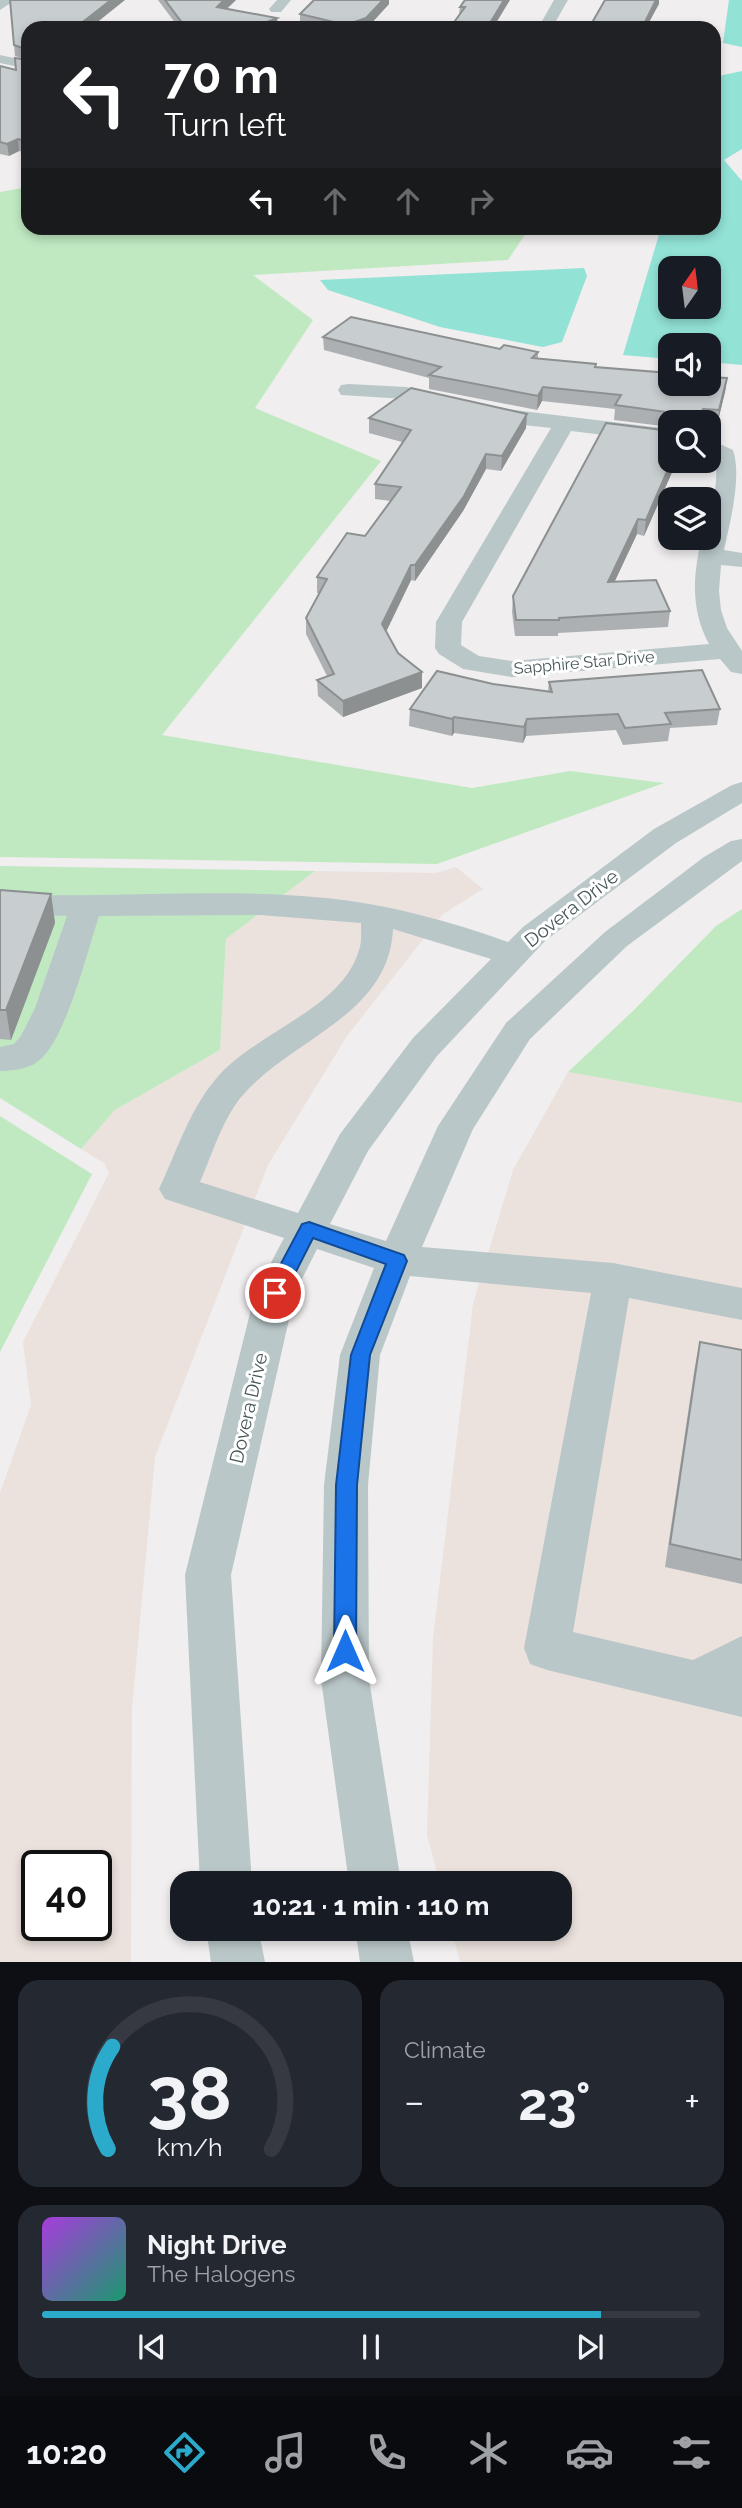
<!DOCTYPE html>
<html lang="en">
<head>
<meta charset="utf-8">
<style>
	body { margin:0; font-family:Raleway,sans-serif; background:#242831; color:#f1f3f6; height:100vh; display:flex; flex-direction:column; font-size:26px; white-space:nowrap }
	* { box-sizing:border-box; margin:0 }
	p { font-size:23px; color:#9ea1a6 }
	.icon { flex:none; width:38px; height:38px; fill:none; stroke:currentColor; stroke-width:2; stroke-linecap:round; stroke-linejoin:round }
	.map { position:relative; height:1962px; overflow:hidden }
	.side { display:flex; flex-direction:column; gap:18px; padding:18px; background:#0d0f14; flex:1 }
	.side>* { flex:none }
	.top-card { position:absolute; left:21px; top:21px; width:700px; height:214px; border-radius:21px; box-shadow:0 4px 10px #0003; background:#202124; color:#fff; overflow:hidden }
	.needle { width:46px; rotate:14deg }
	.tools { position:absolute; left:658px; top:256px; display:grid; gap:14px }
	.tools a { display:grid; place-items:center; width:63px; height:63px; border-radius:14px; background:#171b24; box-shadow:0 4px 10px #0003; font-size:35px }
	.speed { position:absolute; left:21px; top:1850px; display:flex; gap:14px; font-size:35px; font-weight:700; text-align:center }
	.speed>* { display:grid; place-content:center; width:91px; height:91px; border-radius:50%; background:#171b24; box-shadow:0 4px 10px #0003; line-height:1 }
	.speed .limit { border:4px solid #111; border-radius:10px; background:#fff; color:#111 }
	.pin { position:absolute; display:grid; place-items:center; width:60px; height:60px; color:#fff; margin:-30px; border:4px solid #fff; border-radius:50%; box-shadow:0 2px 7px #0007 }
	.me { position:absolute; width:77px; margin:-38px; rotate:0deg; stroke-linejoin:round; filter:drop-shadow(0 0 5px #0008) }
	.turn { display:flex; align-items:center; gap:24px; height:147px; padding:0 28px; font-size:32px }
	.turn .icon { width:91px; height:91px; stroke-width:2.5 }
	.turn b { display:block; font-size:49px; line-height:60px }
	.lanes { display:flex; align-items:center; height:66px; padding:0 28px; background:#0003; justify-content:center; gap:35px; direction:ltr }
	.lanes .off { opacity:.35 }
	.big { font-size:52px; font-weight:700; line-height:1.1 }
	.side .tile { flex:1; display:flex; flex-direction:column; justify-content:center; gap:10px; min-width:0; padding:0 24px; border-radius:21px; background:#242831 }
	.side .dial { align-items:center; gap:0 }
	.dial svg { height:182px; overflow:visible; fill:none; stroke:#363941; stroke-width:7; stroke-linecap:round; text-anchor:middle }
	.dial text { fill:#f1f3f6; stroke:none }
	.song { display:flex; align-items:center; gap:21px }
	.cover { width:84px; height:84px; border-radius:10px; background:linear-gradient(135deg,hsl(280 70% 55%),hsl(160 70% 35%)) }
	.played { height:7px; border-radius:4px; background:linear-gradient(90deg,#2caacb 85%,#363941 85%) }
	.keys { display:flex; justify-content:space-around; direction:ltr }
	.heat { display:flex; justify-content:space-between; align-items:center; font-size:38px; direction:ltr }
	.side .tiles { flex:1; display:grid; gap:18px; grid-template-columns:1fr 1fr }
	.tile:last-child { grid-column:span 2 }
	.trip { position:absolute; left:170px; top:1871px; width:402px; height:70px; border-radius:21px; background:#171b24; box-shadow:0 4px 10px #0003; font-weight:700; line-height:70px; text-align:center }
	.dock { display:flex; height:112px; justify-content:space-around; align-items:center; background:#090b0e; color:#9ea1a6 }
	.dock .icon { width:49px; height:49px }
	.dock .selected { color:#2caacb }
	.dock b { font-size:32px; color:#f1f3f6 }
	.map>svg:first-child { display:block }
</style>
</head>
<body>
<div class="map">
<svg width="742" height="1962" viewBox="0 0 742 1962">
	<rect width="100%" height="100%" fill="#f0eeee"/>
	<path fill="#ebe2dd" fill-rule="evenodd" d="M456,867L483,889L443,914L347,1036L268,1165L155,1457L132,1709L131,1962H0V1493L31,1405L23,1342L109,1173L104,1163L81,1149L115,1110L220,1050L226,939L315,871L436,873ZM37,1866H96V1925H37Z
		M568,1072L742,1103V1962H460L451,1929L560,1928V1883H440L427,1835L433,1638L473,1304L513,1170Z"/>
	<path fill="#c0e9c2" d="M28,187V228H514L526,233L508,260L253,275L313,320L255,408L381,461L162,735L472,788L570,771L664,783L437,864L0,857V192Z
		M0,866L315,871L226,939L220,1050L115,1110L81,1149L0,1098Z
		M742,909V1103L568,1072L634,1010L716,926Z
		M0,1116L92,1174L0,1352Z"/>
	<path fill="#92e2d6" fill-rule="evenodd" d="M729,0H742V47L723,43Z
		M742,71V149L724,160L742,181V365L709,362V345H670V359L623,355L661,228H714V77ZM670,268H709V306H670Z
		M584,268L587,276L562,342L543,347L440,327L328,290L320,280Z"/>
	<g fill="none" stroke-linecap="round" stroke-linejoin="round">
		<path fill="#bac7c9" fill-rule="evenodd" d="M0,0H15L0,10Z
			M277,0H291L281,12H271L269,9Z
			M554,0H568L552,28H538Z
			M0,55L28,61V69L0,63Z
			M349,384L406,387L514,410L670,429V443L571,431L462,622L461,645L479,656L512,661L709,644C690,608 693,575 702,537H709C709,511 720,485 715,458L709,455V439L733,450C742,476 730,523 724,550L742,553V567L721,565L719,591L721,610L727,628L742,651V674L731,672L720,659L512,677L463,669L439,654L435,648L436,622L551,428L514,424L406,399L341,395L338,390L341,385Z
			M742,782V803L676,843L545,941L437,1056L368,1151L330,1224L386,1241L438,1126L506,1023L605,932L704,857L731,841L742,839V861L627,946L530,1039L473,1129L422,1247L613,1263L742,1288V1320L629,1298L573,1632L693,1660L742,1636V1717L547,1670L530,1664L524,1648L591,1293L410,1276L380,1355L368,1485L369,1679L401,1883H349L321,1679L324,1485L340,1355L374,1268L317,1249L295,1293L231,1575L252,1883H200L185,1575L255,1293L284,1238L165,1199L159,1189C176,1153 189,1111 215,1080C254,1032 342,1010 359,950C362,942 361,932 361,923L260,915L99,916C88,949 65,1044 37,1062C28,1069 11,1071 0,1071V1047L14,1044L21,1036L35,1008L67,916L0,914V894C108,899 218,887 326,898C388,904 449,921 508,942L523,927L654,829L732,785ZM393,929L491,959L413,1038L340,1134L298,1213L200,1182C213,1153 222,1119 243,1095C292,1038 389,1016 393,929Z
			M206,1928H258L265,1962H211Z
			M355,1928H407L414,1962H360Z"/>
	</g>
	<path fill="#acb0b2" d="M10,0L28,28V60L15,56Z
		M158,0H236L227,9L278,28H179Z
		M465,0L493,28L459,15L460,7Z
		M389,4L367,28H317L300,24V14Z
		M28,60V153L19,151L9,156L0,154V66L16,70Z
		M323,337L538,352V358L595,367L727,378L725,392L717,425L709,424V422H670V427L614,420L615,409L542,401L537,410L429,389V378L324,350Z
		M369,418L526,428L501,471L486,469L463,511L415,581L411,580L386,632L398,653L422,688L343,717L318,696L317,680L327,676L306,634V618L319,593H317V577L365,536L391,501L375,499V484L402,442L369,433Z
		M670,460H685L680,471L673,470L644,536L637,534L614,582L670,611L668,627L558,633V636H515L512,612L513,596Z
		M549,682L720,709L717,725L670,728L668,741L623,745L616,730L526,736L523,743L454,733L452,736L409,726L410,709L493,684L548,691Z
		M0,890L51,894L55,923L11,1040L0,1039Z
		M700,1342L742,1350V1584L665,1567L695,1366Z"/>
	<path fill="#8c9091" d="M111,0H125L90,28H75Z
		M224,0H236L217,17V7Z
		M383,0H389V4L367,28H346V25Z
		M504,0H510L493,28H487Z
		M656,0H659V4L646,28H642Z
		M277,18L278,28H252Z
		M18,139L19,151L9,156L7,144Z
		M727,378L725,392L717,425L719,410Z
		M543,387L542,401L537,410L538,396Z
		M703,409L701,422H697Z
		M527,414L526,428L501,471L502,456Z
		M486,454V469L463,511L415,581V565Z
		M672,460H674L673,470L644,536L646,520Z
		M682,460H685L680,471Z
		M638,519L637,534L607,598L608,582Z
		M411,565V580L382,640V624Z
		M422,672V688L343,717V701Z
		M454,717V733L452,736V719Z
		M527,719L526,736L523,743L524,727Z
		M51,894L55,923L11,1040L6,1010Z"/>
	<path fill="#c8cdcf" stroke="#8c9091" stroke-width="2" d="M10,0H111L75,28H28V50L14,45Z
		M165,0H224L217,7L277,18L252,28H186Z
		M314,0H383L366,18L346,25L300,14Z
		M465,0H504L487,28H450L465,7H460Z
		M605,0H656L642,28H589Z
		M15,58L28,60V142L18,139L7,144L0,142V66L16,70Z
		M351,317L500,349L504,345L538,352L532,358L596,364L595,367L670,373V383H709V377L727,378L719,410L703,409L697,422H674V413L615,405L621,395L543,387L538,396L429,375L441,367L323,337Z
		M411,388L527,414L502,456L486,454L464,496L415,565H411L382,624L398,653L422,672L343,701L317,680L334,674L306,618L327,579L317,577L347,533L365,536L401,487L375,484L411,430L369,418Z
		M606,423L670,431V460H672L646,520L638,519L608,582L656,580L670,611L559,618V620H516L513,596Z
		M702,670L720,709L665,713L671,724L625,728L618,714L527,719L524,727L454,717L452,719L410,709L437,671L493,684L552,692L549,682Z
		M0,890L51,894L6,1010H0Z
		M700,1342L742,1350V1560L670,1544Z"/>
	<path fill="#1a73e8" stroke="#114b97" stroke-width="2" d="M309,1222L404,1255L407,1261L370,1355L357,1485L356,1651L353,1659L345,1662L337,1659L334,1651L336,1485L351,1355L386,1264L313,1238L282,1299L275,1301L268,1299L265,1293L268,1288L302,1224Z"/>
	<g text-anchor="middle" stroke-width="6" stroke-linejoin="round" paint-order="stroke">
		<g font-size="16" fill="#485759" stroke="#fff">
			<text transform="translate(584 662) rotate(-5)" y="6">Sapphire Star Drive</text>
		</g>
		<g font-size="19" fill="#485759" stroke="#fff">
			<text transform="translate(571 908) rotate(-38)" y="7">Dovera Drive</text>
			<text transform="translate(248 1408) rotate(-77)" y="7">Dovera Drive</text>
		</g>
	</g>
</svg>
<div class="tools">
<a><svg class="needle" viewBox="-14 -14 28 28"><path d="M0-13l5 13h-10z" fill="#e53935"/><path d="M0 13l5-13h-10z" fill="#9ea1a6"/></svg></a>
<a><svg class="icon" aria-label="sound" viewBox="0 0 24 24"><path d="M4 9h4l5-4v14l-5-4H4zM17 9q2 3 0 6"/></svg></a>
<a><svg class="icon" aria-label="search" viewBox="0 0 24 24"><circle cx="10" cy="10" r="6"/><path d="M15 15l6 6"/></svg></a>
<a><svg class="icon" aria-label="layers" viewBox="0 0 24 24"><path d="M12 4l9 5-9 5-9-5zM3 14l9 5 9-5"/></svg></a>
</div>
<div class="speed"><div class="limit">40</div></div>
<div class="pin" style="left:275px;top:1293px;background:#d93025"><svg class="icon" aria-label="arrive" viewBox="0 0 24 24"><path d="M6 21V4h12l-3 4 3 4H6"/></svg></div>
<svg class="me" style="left:345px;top:1651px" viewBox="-20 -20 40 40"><path d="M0-17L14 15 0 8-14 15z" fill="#1a73e8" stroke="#fff" stroke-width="4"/></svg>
<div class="trip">10:21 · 1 min · 110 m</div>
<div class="top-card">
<div class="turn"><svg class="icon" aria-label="left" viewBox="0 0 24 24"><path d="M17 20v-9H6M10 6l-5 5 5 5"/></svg><div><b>70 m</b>Turn left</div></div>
<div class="lanes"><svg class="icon" aria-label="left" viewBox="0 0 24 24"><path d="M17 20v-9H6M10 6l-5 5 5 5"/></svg><svg class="icon off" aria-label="ahead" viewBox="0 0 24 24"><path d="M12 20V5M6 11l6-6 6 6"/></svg><svg class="icon off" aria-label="ahead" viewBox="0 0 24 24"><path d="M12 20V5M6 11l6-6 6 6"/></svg><svg class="icon off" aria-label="right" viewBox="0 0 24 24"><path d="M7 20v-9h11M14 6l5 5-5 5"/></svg></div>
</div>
</div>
<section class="side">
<div class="tiles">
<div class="tile dial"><svg viewBox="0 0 100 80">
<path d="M14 69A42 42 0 1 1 86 69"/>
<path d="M14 69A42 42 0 0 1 16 24" stroke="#2caacb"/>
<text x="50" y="56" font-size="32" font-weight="700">38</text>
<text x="50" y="72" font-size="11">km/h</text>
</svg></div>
<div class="tile"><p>Climate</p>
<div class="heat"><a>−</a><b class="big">23°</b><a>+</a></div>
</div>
<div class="tile">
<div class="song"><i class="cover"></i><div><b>Night Drive</b><p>The Halogens</p></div></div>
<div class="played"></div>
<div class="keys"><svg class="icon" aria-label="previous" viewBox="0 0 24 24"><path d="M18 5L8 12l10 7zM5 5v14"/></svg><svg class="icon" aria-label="pause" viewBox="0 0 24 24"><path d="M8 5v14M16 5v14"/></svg><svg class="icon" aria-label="next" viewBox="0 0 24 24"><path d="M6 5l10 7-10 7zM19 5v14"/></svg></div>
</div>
</div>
</section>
<nav class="dock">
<b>10:20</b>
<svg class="icon selected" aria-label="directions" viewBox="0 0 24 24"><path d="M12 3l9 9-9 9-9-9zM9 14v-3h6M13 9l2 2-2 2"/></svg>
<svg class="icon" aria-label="music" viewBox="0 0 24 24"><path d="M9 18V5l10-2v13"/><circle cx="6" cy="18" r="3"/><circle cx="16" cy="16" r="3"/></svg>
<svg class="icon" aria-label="phone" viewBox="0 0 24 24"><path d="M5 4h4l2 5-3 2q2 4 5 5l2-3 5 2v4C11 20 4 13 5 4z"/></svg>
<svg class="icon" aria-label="climate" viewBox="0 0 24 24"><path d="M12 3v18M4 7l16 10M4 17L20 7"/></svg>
<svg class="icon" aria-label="car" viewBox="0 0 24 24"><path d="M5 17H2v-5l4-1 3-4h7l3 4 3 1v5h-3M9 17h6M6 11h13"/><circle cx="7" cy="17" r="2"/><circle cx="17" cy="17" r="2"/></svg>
<svg class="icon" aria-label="filters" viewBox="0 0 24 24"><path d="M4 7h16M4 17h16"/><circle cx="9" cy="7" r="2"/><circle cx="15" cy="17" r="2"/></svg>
</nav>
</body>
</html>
